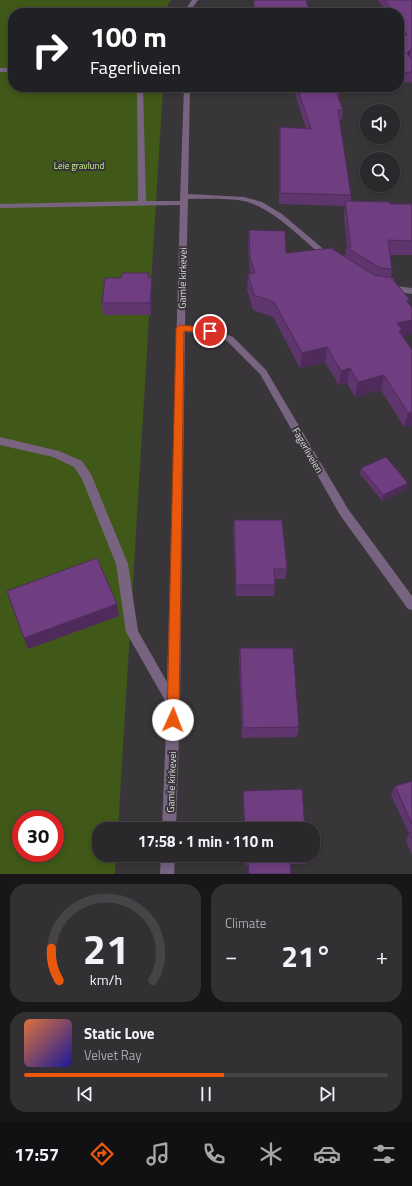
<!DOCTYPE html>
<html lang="en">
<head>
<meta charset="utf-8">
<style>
	body { margin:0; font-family:"Titillium Web",sans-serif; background:#333034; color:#f1f3f6; height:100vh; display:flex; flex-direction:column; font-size:15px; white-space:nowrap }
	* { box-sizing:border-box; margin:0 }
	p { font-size:13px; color:#a6a6a9 }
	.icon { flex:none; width:22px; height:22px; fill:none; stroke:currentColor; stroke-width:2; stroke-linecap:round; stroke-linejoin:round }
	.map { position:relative; height:874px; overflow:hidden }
	.panel { display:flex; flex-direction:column; gap:10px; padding:10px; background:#181618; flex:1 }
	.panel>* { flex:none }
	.top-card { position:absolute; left:8px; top:8px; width:396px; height:84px; border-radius:16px; box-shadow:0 2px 6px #0003,0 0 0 1px #474448; background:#202124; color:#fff; overflow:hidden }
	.fabs { position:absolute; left:360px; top:104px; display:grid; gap:8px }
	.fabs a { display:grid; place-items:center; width:40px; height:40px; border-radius:50%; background:#2b282c; box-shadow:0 2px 6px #0003,0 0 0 1px #474448; font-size:20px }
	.speed { position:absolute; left:12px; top:810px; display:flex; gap:8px; font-size:20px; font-weight:700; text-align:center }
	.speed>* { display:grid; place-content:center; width:52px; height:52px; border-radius:50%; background:#2b282c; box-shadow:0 2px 6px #0003,0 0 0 1px #474448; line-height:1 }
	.speed .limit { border:6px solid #d22; background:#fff; color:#111 }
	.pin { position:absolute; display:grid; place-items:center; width:34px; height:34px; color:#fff; margin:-17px; border:2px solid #fff; border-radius:50%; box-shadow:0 1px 4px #0007 }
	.me { position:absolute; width:44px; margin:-22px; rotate:2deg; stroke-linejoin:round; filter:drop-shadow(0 0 3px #0008) }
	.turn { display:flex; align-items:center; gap:14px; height:84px; padding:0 16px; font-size:18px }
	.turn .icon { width:52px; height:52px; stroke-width:2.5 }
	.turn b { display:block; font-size:28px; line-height:34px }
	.big { font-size:30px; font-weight:700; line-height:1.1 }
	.panel .card { flex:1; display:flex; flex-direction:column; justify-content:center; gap:6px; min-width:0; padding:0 14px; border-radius:16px; background:#333034 }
	.panel .dial { align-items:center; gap:0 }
	.dial svg { height:104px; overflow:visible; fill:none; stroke:#474448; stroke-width:7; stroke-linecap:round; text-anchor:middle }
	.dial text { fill:#f1f3f6; stroke:none }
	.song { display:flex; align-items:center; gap:12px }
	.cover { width:48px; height:48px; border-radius:6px; background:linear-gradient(135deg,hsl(20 70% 55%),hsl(240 70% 35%)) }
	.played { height:4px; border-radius:2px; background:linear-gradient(90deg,#ea580c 55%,#474448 55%) }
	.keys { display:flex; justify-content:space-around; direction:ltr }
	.heat { display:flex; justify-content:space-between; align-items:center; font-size:22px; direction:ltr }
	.panel .tiles { flex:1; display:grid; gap:10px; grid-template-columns:1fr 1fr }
	.card:last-child { grid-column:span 2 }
	.trip { position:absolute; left:92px; top:822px; width:228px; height:40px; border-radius:16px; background:#2b282c; box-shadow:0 2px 6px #0003,0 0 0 1px #474448; font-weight:700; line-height:40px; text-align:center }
	.tab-bar { display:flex; height:64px; justify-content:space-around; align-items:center; background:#111012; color:#a6a6a9 }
	.tab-bar .icon { width:28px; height:28px }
	.tab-bar .active { color:#ea580c }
	.tab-bar b { font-size:18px; color:#f1f3f6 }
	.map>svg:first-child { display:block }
</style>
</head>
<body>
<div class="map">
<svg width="412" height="874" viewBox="0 0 412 874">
	<rect width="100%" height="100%" fill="#39363a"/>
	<path fill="#405818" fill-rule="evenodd" d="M0,0H171L168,4V13H13V87H163L118,829H99V855H116L115,874H0ZM21,819H55V853H21Z"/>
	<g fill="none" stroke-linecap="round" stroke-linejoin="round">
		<path fill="#786380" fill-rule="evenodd" d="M192,0H198L193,7V13H187V7Z
			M0,68H13V72H0Z
			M137,87H143L146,201H180L184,87H190L188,194L244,197L262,202L282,214L334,258L330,261L327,260C304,241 273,208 244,201C226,198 206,199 188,199L185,325L210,328L233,337L266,370L348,509L412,596V610L408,609L340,515L260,374L227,341L209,334L185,332L180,705L176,829H162L167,704L126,632L116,564L82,479L74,467L53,457L0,445V437L59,451L82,461L91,474L128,564L138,631L167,682L180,205L0,208V204L138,201Z
			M387,285L412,288V294L384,290L383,288Z
			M161,855H175L174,874H160Z"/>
	</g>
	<path fill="#5f356e" d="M378,0H412V84L411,82L399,83V13H386Z
		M293,87H337L339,99L343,110L342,120H339L351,195V201L390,204H412V255H390L392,269L391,278L394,281L409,304L412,334L403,336L412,350V425L404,427L381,390L355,397L347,383L339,385L325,362L300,368L273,317L253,310L247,289L248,274H250L248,245L249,230L286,253L345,257L346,247H347L344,216L345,206L279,204V137L280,127L306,129Z
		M149,273V278L152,289L151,315H103L102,303L121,278Z
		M361,468L408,483L406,489L382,501L360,474Z
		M234,520L287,569L285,579H275V585L274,596H236L233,531Z
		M7,591L119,616L28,649L10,602Z
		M240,648L299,727L297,737L242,738L239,658Z
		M412,781V855L406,841L409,834L391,795L395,786Z
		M243,791L305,829H244L243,799Z
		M245,855H307L308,856L306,864H290L291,874H248V865H245Z"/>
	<path fill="#4e2b5a" d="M411,49L409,60L407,53Z
		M152,278V289L151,315L150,303Z
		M412,320V334L401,337L397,323Z
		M327,347L325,362L300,368L302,353Z
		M350,368L347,383L339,385L341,371Z
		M384,375L381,390L355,397L358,382Z
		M412,412V425L404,427L408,413Z
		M408,483L406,489L382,501L383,495Z
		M117,604L119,616L28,649L24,638Z"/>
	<path fill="#6f3e80" stroke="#4e2b5a" d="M254,0H306L310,13H254Z
		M385,0H412V50L411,49L407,53L411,59H412V72L399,73V35H407L399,22V13H393Z
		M297,87H337L340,94H337L343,110H338L351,195L280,193V127L311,129Z
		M345,201L389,202L390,204H412V241L388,240L392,269L380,268L346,247H351Z
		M249,230L285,231L286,253L331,248L374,275L394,278V281L410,300L407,301L412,308V320L397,323L402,330L399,331L412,350V412L408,413L384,375L358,382L350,368L341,371L327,347L302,353L274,302L254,295L248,274L255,273L250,258Z
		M122,273H149L148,278H152L150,303H102L105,278H121Z
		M386,457L408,483L383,495L361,468Z
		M234,520H282L287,569H274L275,585H236Z
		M97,558L117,604L24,638L7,591Z
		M240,648H293L299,727L243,728Z
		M412,781V824L395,786Z
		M302,789L305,829H245L243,791Z
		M412,832V838L409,833Z
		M246,855H307L308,856H290L291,874H249L248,857H246Z"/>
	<path fill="#ea580c" stroke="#983908" d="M180,325L210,328L214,331L210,333L184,331L179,720L177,724L173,726L169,724L167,720L176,328Z"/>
	<g text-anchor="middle" stroke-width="4" stroke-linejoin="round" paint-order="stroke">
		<g font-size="9" fill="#c7f587" stroke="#39363a">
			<text x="79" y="169">Leie gravlund</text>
		</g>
		<g font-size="10" fill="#dfdde0" stroke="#39363a">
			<text transform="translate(182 278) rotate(-89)" y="4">Gamle kirkevei</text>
			<text transform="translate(308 450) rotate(60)" y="4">Fagerliveien</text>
			<text transform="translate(171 782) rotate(-88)" y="4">Gamle kirkevei</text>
		</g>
	</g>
</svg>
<div class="fabs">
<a><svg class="icon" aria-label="sound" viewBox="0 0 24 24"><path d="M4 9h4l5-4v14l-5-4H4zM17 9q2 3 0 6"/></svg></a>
<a><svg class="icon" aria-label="search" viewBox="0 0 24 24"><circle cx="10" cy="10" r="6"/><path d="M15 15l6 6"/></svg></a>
</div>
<div class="speed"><div class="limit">30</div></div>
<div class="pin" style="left:210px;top:331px;background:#d93025"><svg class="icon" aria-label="arrive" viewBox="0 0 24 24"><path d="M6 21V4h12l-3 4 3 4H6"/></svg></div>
<svg class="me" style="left:173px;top:720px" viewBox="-20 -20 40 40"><circle r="19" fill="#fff"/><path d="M0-13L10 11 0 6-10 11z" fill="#ea580c"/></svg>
<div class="trip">17:58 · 1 min · 110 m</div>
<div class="top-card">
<div class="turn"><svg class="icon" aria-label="right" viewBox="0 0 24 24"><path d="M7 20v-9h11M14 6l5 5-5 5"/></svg><div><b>100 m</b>Fagerliveien</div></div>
</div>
</div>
<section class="panel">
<div class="tiles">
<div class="card dial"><svg viewBox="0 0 100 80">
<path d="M14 69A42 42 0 1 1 86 69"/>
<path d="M14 69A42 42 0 0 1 8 44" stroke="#ea580c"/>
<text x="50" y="56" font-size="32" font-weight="700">21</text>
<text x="50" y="72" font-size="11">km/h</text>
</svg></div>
<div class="card"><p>Climate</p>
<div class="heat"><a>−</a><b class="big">21°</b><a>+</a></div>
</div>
<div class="card">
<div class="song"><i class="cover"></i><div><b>Static Love</b><p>Velvet Ray</p></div></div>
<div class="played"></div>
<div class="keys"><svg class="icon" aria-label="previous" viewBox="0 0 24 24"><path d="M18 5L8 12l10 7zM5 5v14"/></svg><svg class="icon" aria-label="pause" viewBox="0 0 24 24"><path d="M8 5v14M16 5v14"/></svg><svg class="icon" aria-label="next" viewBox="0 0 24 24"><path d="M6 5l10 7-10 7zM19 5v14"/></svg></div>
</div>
</div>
</section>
<nav class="tab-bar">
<b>17:57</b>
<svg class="icon active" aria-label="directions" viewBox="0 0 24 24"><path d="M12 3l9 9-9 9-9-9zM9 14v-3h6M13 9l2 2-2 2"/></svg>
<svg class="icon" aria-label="music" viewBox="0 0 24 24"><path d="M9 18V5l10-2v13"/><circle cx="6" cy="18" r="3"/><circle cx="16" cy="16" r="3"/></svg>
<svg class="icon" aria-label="phone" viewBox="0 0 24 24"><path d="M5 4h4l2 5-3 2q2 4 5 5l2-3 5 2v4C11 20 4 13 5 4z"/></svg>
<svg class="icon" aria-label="climate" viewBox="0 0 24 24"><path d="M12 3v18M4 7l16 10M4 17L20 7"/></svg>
<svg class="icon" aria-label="car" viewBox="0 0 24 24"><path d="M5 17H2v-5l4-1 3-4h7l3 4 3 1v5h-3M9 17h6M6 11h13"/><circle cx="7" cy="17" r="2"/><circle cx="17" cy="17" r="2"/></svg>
<svg class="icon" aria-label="filters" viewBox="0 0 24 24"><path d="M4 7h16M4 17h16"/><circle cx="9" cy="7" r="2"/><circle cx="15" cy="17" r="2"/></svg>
</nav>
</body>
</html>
